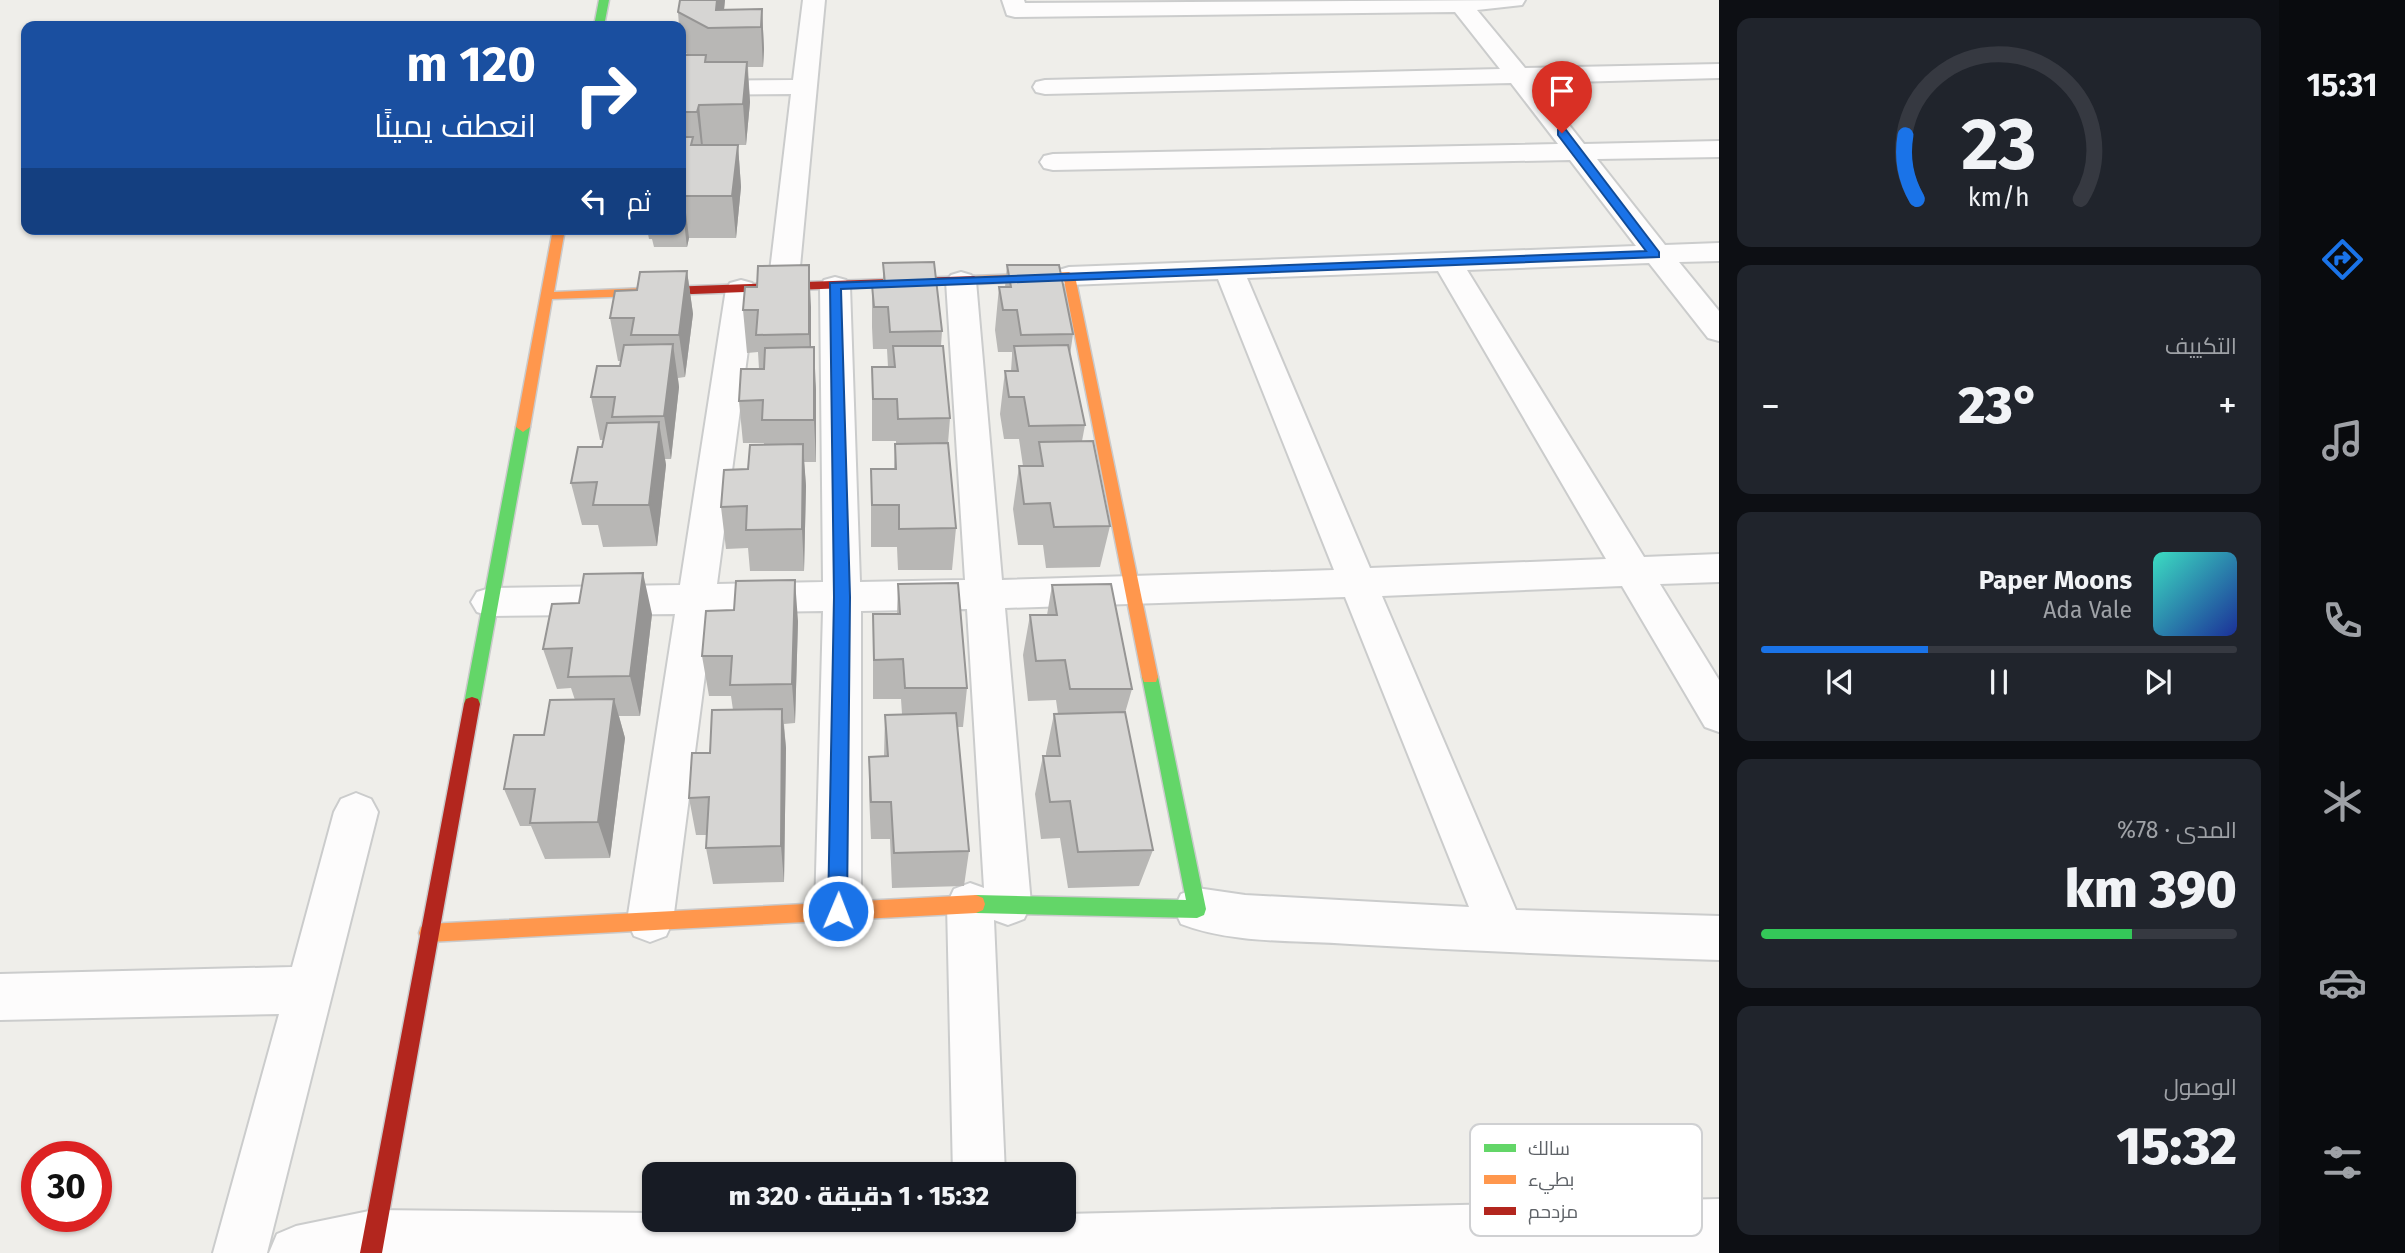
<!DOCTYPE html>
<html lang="ar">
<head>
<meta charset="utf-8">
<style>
	body { margin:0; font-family:"Fira Sans",Cairo,sans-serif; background:#20242c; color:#f1f3f6; direction:rtl; height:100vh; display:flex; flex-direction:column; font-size:26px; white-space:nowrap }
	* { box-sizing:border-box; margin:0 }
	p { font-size:23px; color:#9ea1a6 }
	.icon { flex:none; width:38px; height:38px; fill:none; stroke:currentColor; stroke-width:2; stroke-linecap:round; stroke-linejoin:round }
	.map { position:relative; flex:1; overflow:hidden; direction:ltr }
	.details { display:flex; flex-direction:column; gap:18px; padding:18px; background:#0d0f14; width:560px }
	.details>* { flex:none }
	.top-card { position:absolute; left:21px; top:21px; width:665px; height:214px; border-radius:14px; box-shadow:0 2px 5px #0004; direction:rtl; background:#1a4fa0; color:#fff; overflow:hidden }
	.speed { position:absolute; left:21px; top:1141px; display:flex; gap:14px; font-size:35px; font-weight:700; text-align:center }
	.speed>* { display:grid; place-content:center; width:91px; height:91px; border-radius:50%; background:#171b24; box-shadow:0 2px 5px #0004; line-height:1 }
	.speed .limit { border:10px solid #d22; background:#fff; color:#111 }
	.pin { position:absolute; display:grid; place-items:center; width:60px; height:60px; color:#fff; margin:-72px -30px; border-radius:50% 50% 50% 0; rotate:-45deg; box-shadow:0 0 7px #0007 }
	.pin .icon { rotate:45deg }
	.me { position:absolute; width:77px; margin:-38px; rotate:1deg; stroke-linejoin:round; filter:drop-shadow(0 0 5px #0008) }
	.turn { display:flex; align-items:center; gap:24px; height:147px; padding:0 35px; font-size:32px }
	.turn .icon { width:91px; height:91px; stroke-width:2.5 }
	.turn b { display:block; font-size:49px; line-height:60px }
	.then { display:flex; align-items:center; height:66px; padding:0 35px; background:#0003; gap:14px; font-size:26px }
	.big { font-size:52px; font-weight:800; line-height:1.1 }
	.details .tile { flex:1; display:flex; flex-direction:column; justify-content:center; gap:10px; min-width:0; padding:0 24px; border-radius:14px; background:#20242c }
	.details .dial { align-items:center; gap:0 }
	.dial svg { height:182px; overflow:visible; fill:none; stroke:#363941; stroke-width:7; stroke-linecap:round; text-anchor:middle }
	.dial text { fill:#f1f3f6; stroke:none }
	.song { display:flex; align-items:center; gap:21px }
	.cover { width:84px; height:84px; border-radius:10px; background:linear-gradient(135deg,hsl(170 70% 55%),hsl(230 70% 35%)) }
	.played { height:7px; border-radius:4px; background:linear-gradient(90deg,#1a73e8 35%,#363941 35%) }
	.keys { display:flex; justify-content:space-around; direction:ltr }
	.heat { display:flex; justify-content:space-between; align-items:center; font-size:38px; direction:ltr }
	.charge { height:10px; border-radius:5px; background:linear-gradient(90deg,#34c759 78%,#363941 0) }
	.trip { position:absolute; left:642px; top:1162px; width:434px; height:70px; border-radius:14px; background:#171b24; box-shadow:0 2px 5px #0004; font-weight:800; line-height:70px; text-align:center; direction:rtl }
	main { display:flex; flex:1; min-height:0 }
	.dock { display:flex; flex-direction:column; width:126px; justify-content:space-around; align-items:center; background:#090b0e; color:#9ea1a6 }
	.dock .icon { width:49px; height:49px }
	.dock .on { color:#1a73e8 }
	.dock b { font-size:32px; color:#f1f3f6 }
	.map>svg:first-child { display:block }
</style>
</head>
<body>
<main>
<nav class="dock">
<b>15:31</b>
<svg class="icon on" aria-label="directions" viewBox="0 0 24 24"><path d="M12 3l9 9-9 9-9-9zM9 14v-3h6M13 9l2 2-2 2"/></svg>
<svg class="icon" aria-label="music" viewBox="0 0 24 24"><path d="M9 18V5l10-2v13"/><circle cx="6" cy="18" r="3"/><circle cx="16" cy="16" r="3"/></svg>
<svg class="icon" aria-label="phone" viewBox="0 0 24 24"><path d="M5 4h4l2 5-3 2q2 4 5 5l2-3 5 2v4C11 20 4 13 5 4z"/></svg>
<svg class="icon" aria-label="climate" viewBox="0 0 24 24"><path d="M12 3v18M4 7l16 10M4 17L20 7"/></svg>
<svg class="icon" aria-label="car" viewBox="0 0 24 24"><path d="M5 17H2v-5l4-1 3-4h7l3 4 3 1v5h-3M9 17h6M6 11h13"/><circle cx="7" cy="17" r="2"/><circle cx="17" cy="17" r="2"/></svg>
<svg class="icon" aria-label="filters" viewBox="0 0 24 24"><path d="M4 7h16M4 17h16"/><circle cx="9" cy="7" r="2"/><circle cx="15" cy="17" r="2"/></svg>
</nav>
<section class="details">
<div class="tile dial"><svg viewBox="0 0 100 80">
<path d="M14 69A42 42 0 1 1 86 69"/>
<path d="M14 69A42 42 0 0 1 9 41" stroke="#1a73e8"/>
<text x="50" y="56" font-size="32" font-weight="700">23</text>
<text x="50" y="72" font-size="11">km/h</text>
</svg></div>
<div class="tile"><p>التكييف</p>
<div class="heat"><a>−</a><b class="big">23°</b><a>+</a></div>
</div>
<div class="tile">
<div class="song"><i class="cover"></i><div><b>Paper Moons</b><p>Ada Vale</p></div></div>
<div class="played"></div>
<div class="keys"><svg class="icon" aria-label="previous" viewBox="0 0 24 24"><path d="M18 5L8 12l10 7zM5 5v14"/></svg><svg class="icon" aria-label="pause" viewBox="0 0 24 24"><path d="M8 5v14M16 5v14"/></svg><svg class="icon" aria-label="next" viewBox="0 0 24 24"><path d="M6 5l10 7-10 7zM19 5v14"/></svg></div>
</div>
<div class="tile"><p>المدى · 78%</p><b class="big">390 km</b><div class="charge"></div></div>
<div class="tile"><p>الوصول</p><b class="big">15:32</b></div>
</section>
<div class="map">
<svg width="1719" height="1253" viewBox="0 0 1719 1253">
	<rect width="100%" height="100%" fill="#efeeea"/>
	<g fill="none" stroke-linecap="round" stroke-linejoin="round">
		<defs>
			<path id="street" d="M803,0H825L798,288L794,294L783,297L772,294L768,288L791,94L681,95V81L793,80Z
				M1002,0H1024L1025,3L1525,0L1522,5L1477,10L1525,68L1719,64V78L1536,83L1584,144L1719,141V157L1597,159L1665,245L1719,243V261L1679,262L1719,311V341L1708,338L1649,263L1467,270L1644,557L1719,554V582L1660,584L1719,680V732L1705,727L1622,586L1382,596L1516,910L1719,916V960C1596,956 1473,951 1350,944C1295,940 1233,944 1181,924L1174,909L1181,894L1197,888L1245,895L1469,907L1345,597L1005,608L1031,904L1024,919L1008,925L994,920L1005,1174H953L947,904L954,889L970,883L984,888L967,609L861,611V911L854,926L838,932L822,926L815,911L823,611L713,613L673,921L666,936L650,942L634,936L627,921L675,614L490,616L477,612L471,602L477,592L490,588L680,585L726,289L730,283L741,280L752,283L756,289L717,584L823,582L820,286L824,280L835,277L846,280L850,286L860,582L965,580L946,281L951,275L961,272L971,275L976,281L1002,580L1334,570L1218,279L1069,285L1059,282L1054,276L1059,270L1069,267L1636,246L1570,160L1053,170L1044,168L1040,162L1044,156L1053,154L1558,144L1511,83L1045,94L1036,92L1033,87L1036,82L1045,80L1500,69L1455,12L1015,17L1007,15ZM1438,271L1606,559L1370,568L1247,278Z
				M356,793L371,799L378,812L267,1253H213L279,1014L0,1020V974L292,967L334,812L341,799Z
				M1719,1199V1253H269L277,1234L296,1226L374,1210L654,1213V1220H1064V1214Z"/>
			<path id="fast" d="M599,0H609L604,26H594Z
				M523,422L530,427L480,704L478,709L472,711L466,709L464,704L516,427Z
				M1150,670L1156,672L1158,677L1206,909L1204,915L1197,918L976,913L969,910L967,904L969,898L976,895L1186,900L1142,677L1144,672Z"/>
			<path id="slow" d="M553,229H565L554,292L667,287L673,291L667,295L552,299L530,427L523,432L516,427Z
				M1069,272L1075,276L1158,677L1156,682H1144L1142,677L1064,280L974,284L968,280L974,276Z
				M976,895L983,898L985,904L983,910L976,913L428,942L421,939L419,933L421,927L428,924Z"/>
			<path id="jam" d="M974,276L980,280L978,283L667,295L661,291L667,287Z
				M472,697L478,699L480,704L382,1253H360L464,704L466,699Z"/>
		</defs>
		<use href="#street" stroke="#cbcccc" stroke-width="4"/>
		<use href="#fast" stroke="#cacacb" stroke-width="3"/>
		<use href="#slow" stroke="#cacacb" stroke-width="3"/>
		<use href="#jam" stroke="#cacacb" stroke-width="3"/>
		<use href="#street" fill="#fdfcfc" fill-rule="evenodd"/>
		<use href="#fast" fill="#63d668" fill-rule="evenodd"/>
		<use href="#slow" fill="#ff974d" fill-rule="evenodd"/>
		<use href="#jam" fill="#b3261e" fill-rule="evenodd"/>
	</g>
	<path fill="#b8b7b5" d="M725,0L724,10L762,9L764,49L763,67H748L750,102L746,145H738L741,187L736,238H689L687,247H654L652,239H649L647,229H681V55H689L682,51L681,26H679L678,12Z
		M883,263L942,331L941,346L950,418L948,443L956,528L952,570H898L897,547H871V469H894L895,444H896V441H872V367H888L887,349H873L872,327V285L883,284Z
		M1007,265L1073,334L1070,355L1085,425L1082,441L1110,526L1100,567L1046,568L1043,545H1018L1013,509L1019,466H1023L1019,439H1004L1000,414L1005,371H1011L1012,356V352H998L995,330L999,287H1005Z
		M687,271L693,314L685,377L678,378L679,387L671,459H665L666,465L657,546L603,547L598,525H582L571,483L602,447L604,440H600L591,397L620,366L621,361H618L610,318L637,290Z
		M811,307V347L816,390V462H804L806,486L804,571H750L748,548L726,549L721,507L748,469L764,445V443H743L739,401L759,369L758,352L747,353L743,310Z
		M898,584L967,688L963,727H957L969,851L964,886L892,888L890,839H871L869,795V757H884L885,715L902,714L901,699H873V614H897Z
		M1052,585L1132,689L1125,713L1153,850L1139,886L1068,888L1060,838L1041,839L1035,794L1043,756H1046V753L1054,714H1058L1056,700L1028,701L1023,655L1030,615H1047Z
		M652,614L640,716H619L625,738L610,858L545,859L531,826H520L504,789L544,735L575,700L571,688L557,689L543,649Z
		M798,621L795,723L784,724L786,748L784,882L713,884L706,848V835H696L689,798L710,753L733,710L731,696H709L702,656Z"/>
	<path fill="#969594" d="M717,0H725L722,28L716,10Z
		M762,9L764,49L763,67L761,27Z
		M747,62L750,102L746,145L743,104Z
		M699,105L703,146L702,153L697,112Z
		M738,145L741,187L736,238L732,196Z
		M684,196L689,238L687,247L682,205Z
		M809,265L811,307V376L809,334Z
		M687,271L693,314L685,377L679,335Z
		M673,344L679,387L671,459L664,416Z
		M814,347L816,390V462L814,420Z
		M659,422L666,465L657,546L649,505Z
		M803,444L806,486L804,571L802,529Z
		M643,573L652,614L640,716L630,676Z
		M795,580L798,621L795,723L792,684Z
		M614,699L625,738L610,858L598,822Z
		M782,709L786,748L784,882L781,846Z"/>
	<path fill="#d6d5d3" stroke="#969594" stroke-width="2" d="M680,0H717L716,10L762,9L761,27L708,28L678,12Z
		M681,55H706L705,62H747L743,104L699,105L697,112H681V86H682L684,79H681Z
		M681,137H693L691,145H738L732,196H684L682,205H681Z
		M934,262L942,331L890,332L888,307H874L872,285L885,284L883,263Z
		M809,265V334L756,335L758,310H743L745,287H757L758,266Z
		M1007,265H1059L1073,334L1021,335L1017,310H1003L999,287H1011Z
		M687,271L679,335H631L634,318H610L615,291L637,290L640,272Z
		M673,344L664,416L612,417L615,397H591L597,366H620L624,345Z
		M1068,345L1085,425L1029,426L1024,397H1009L1005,371H1018L1014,346Z
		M893,346H943L950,418L898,419L897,399H873L872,367H895Z
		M814,347V420H762L763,400L739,401L741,369H764L765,348Z
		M659,422L649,505H593L597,482L571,483L578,447H602L607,423Z
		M1093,441L1110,526L1054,527L1050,503L1024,504L1019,466H1043L1039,442Z
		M948,443L956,528L899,529V505H872L871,469H896L895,444Z
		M803,444L802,529L746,530L747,506L721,507L724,470L748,469L750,445Z
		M643,573L630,676L568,677L572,648L543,649L552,604L579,603L584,574Z
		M795,580L792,684L730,685L732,656H702L706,611L734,610L736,581Z
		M958,583L967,688H905L903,659L874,660L873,614H900L898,584Z
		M1111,584L1132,689H1070L1065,660L1036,661L1030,615H1057L1052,585Z
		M614,699L598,822L530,823L535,789H504L514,735H544L550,700Z
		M782,709L781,846L706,848L709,797L689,798L692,753H710L712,710Z
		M1125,712L1153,850L1078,852L1070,801L1050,802L1043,756H1060L1054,714Z
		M956,713L969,851L894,853L891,802H871L869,757L888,756L885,715Z"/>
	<path fill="#1a73e8" stroke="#114b97" stroke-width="2" d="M1558,130H1566L1659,252V257L841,289L850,597L847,911L845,917L838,919L831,917L828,911L834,597L830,283L1646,251L1558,135Z"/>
	<rect x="1470" y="1124" width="232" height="112" rx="10" fill="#fff" stroke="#cfd0d2" stroke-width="2"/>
	<rect x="1484" y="1144" width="32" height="8" fill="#63d668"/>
	<rect x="1484" y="1175" width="32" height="9" fill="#ff974d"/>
	<rect x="1484" y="1207" width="32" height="8" fill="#b3261e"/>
	<g font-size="19" fill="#5f6368">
		<text x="1528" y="1155">سالك</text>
		<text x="1528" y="1186">بطيء</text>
		<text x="1528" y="1218">مزدحم</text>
	</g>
</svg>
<div class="speed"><div class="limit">30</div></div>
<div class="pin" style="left:1562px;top:133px;background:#d93025"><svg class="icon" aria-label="arrive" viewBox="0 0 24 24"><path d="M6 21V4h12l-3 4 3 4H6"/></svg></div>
<svg class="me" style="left:838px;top:911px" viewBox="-20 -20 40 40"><circle r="17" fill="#1a73e8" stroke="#fff" stroke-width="3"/><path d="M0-11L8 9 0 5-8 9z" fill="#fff"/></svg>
<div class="trip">15:32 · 1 دقيقة · 320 m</div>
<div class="top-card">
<div class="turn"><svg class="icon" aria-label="right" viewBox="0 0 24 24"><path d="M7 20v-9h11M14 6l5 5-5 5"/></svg><div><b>120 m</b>انعطف يمينًا</div></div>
<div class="then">ثم<svg class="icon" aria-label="left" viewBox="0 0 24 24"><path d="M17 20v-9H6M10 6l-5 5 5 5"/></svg></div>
</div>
</div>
</main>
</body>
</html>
